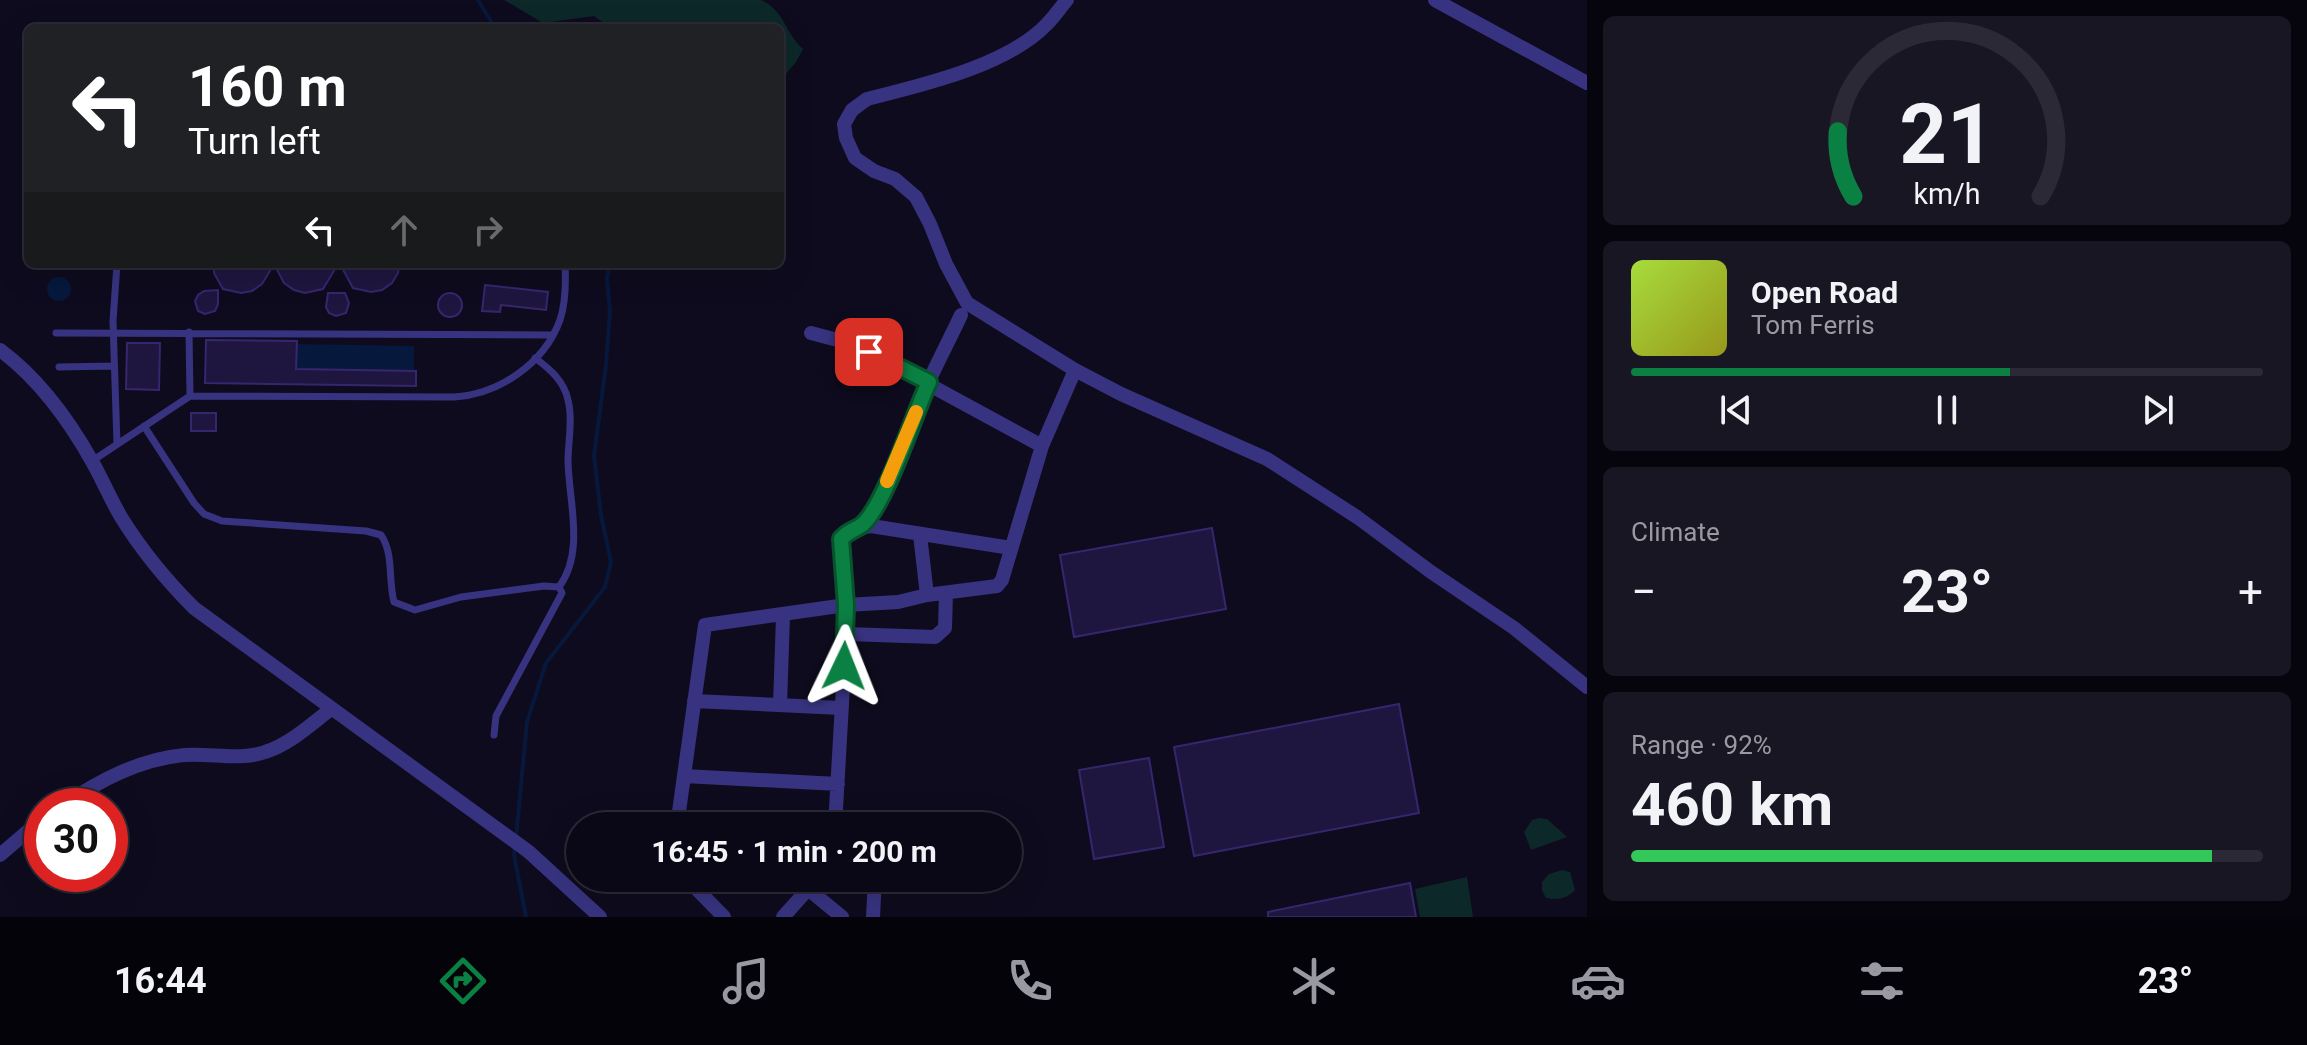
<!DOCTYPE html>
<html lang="en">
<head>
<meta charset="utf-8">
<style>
	body { margin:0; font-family:Roboto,sans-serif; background:#181623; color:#f1f3f6; height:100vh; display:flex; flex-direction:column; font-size:30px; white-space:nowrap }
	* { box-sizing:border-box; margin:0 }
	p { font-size:26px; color:#999aa1 }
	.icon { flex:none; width:44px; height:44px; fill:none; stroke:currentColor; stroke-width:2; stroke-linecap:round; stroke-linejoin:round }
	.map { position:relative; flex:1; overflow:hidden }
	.side { display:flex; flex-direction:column; gap:16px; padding:16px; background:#06040c; width:720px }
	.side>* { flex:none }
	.top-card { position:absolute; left:24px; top:24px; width:760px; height:244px; border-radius:12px; box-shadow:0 8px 32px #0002,0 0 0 2px #2a2935; background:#202124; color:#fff; overflow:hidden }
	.speed { position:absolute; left:24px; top:788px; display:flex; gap:16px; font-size:40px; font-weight:700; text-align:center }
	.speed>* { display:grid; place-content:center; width:104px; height:104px; border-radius:50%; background:#0a0816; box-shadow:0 8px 32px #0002,0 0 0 2px #2a2935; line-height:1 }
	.speed .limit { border:12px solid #d22; background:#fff; color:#111 }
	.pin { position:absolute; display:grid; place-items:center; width:68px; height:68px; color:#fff; margin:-34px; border-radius:16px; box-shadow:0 4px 12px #0006 }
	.me { position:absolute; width:88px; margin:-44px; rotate:2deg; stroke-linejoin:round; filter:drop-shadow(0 0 6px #0008) }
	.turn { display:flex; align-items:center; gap:28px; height:168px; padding:0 32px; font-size:36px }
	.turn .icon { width:104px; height:104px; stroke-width:2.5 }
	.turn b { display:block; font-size:56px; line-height:68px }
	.lanes { display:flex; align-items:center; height:76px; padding:0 32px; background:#0003; justify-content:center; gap:40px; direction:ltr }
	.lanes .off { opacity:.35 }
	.big { font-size:60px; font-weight:700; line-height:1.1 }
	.side .tile { flex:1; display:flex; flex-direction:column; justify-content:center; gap:12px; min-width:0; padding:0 28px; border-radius:12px; background:#181623 }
	.side .dial { align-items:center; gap:0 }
	.dial svg { height:208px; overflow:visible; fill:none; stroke:#2a2935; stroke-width:7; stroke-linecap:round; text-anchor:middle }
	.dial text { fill:#f1f3f6; stroke:none }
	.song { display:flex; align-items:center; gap:24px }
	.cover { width:96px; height:96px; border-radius:12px; background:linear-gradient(135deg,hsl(80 70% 55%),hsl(60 70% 35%)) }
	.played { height:8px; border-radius:4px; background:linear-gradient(90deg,#0b8043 60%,#2a2935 60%) }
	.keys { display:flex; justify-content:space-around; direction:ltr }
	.heat { display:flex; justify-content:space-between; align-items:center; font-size:44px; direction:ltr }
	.charge { height:12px; border-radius:6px; background:linear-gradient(90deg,#34c759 92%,#2a2935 0) }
	.trip { position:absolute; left:566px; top:812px; width:456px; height:80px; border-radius:40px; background:#0a0816; box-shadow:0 8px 32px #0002,0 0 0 2px #2a2935; font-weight:700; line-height:80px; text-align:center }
	.dock { display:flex; height:128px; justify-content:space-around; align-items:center; background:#040309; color:#999aa1 }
	.dock .icon { width:56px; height:56px }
	.dock .selected { color:#0b8043 }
	.dock b { font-size:36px; color:#f1f3f6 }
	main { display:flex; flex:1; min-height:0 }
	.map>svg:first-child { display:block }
</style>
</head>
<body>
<main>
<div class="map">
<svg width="1587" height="917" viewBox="0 0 1587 917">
	<rect width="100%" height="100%" fill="#0e0b1e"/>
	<path fill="#0d2828" d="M504,0H761C786,12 784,32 803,49L796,62L780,81V28H611L594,16L543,23Z
		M1539,818L1547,819L1567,837L1531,850L1524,832L1532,820Z
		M1562,870L1570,872L1575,890C1566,899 1559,900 1546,898L1542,890V882L1549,874Z
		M1467,877L1473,917H1420L1415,889Z"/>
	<path fill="#06183c" d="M47 289a12 12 0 1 1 24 0a12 12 0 1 1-24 0Z
		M440 305a10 10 0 1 1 20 0a10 10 0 1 1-20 0Z
		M297,344L414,346V371L296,369Z"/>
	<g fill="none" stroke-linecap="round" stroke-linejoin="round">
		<path stroke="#06183c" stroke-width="4" d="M478,0L495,28
			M516,838L527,722L546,663L605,587L611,562L601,515L594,456L606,365L610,311L607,278L610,264
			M515,847L514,855L526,917"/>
	</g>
	<path fill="#1f1640" stroke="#36266e" stroke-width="2" d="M214,264H274L262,284L252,291L241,293L223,289L214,273Z
		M274,264H338L323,289L305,293L294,290L284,283Z
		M340,264H399L398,273L392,283L382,290L371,292L353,288Z
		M485,285L548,292L546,310L501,305L500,312L482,311Z
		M218,290V304L215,311L205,314L198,311L195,301L198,295L204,291Z
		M328,293H345L349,303L346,313L336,316L329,313L326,307Z
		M438 305a12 12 0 1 1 24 0a12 12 0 1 1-24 0Z
		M206,340L297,341L296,369L416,371V386L205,383Z
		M127,343H160L159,390L126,389Z
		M191,413H216V431H191Z
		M1212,528L1226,609L1074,637L1060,555Z
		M1399,704L1419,813L1194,856L1174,747Z
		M1149,758L1164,847L1094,859L1079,770Z
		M1410,883L1416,917H1268V912Z"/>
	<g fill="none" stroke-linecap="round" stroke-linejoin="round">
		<path stroke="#383380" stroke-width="7" d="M56,333L553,335
			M535,358C550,369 564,381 568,400C573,420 568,442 568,462C569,502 585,552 559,587
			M59,367L114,366
			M190,396L454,397C499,394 544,364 560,320C566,302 566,283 565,264
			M144,426L194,503L204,514L222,521L366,531L381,535C394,554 388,580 394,602L415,610L461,597L544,586L559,587L562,593L496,716L494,735
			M117,444L113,321L117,264
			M92,461L190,396L189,332"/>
		<path stroke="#383380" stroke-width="14" d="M1067,0C1060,8 1054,17 1047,24C1007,66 922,85 867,99L852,110L844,124L846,138L855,158L874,171L895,179L916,197L930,224L946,264L967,303L1075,370L1121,394L1267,459L1357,517L1431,572L1514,628L1587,687
			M1435,0L1587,83
			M811,333L845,342L869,352L1042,446
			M0,350C38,378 70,422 93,463C103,481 111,500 121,517C142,551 166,580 194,608L529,852L600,917
			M861,526C890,489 904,442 921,399C933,370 948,343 961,315
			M920,535L927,595
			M846,634L935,637L945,628L946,593
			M694,701L841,708
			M780,705L783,616
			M684,776L838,784
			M61,806C99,781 139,759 185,755C211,753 240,761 265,752C290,744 310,725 331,709
			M677,826L705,625L846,605L898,602L927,595L997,586L1002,580L1042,446L1075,370
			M835,826L846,634L841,539L849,530L871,526L1011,548
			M0,855L42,819
			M686,878L724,917
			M808,889L842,917
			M783,917L818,878
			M873,917L875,878"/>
	</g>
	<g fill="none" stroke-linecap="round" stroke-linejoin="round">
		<defs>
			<path id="route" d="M844,666L846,605L841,539C850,529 854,531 862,525C885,506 914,414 929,382L869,352"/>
		</defs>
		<use href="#route" stroke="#07532c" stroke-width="20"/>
		<use href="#route" stroke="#0b8043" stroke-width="14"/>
		<path stroke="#f59e0b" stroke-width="14" d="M887,481L916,412"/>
	</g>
</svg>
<div class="speed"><div class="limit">30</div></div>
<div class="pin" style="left:869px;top:352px;background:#d93025"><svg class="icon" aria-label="arrive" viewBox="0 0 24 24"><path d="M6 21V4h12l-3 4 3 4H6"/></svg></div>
<svg class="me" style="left:844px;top:666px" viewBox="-20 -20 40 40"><path d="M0-17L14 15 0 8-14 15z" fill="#0b8043" stroke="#fff" stroke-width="4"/></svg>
<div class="trip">16:45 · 1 min · 200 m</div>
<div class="top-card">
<div class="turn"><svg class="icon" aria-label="left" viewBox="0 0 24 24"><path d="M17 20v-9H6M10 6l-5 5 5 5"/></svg><div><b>160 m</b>Turn left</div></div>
<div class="lanes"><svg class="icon" aria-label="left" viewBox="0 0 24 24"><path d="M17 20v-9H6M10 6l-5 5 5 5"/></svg><svg class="icon off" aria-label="ahead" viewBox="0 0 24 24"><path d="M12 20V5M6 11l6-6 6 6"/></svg><svg class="icon off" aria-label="right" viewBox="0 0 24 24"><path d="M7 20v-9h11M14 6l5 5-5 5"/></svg></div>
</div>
</div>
<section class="side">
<div class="tile dial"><svg viewBox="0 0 100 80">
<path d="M14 69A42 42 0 1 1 86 69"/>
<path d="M14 69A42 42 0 0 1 8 44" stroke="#0b8043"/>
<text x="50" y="56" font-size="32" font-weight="700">21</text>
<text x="50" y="72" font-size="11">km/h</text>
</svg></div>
<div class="tile">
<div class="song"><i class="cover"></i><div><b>Open Road</b><p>Tom Ferris</p></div></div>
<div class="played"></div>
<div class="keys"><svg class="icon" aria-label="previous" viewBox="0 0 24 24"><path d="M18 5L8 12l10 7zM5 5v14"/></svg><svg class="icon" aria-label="pause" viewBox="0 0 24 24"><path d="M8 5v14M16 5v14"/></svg><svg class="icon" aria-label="next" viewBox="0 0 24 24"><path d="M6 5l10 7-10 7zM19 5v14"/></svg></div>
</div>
<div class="tile"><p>Climate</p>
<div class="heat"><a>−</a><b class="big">23°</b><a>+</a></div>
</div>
<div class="tile"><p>Range · 92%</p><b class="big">460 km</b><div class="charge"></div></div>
</section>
</main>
<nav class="dock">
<b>16:44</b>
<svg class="icon selected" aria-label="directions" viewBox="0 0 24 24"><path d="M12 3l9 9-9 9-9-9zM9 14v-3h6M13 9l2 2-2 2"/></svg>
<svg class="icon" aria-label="music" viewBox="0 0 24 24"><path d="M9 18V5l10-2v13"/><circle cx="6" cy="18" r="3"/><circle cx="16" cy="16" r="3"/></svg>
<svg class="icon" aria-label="phone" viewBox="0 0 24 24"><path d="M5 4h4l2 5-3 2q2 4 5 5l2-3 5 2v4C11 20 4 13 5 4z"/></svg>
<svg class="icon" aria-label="climate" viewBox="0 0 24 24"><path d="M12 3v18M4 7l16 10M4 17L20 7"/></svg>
<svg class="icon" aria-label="car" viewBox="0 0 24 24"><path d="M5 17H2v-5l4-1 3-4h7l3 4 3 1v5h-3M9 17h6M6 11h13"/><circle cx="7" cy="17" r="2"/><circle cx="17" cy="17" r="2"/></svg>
<svg class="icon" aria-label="filters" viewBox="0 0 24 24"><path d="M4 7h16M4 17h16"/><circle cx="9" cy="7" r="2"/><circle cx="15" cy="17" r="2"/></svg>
<b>23°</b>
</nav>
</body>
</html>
